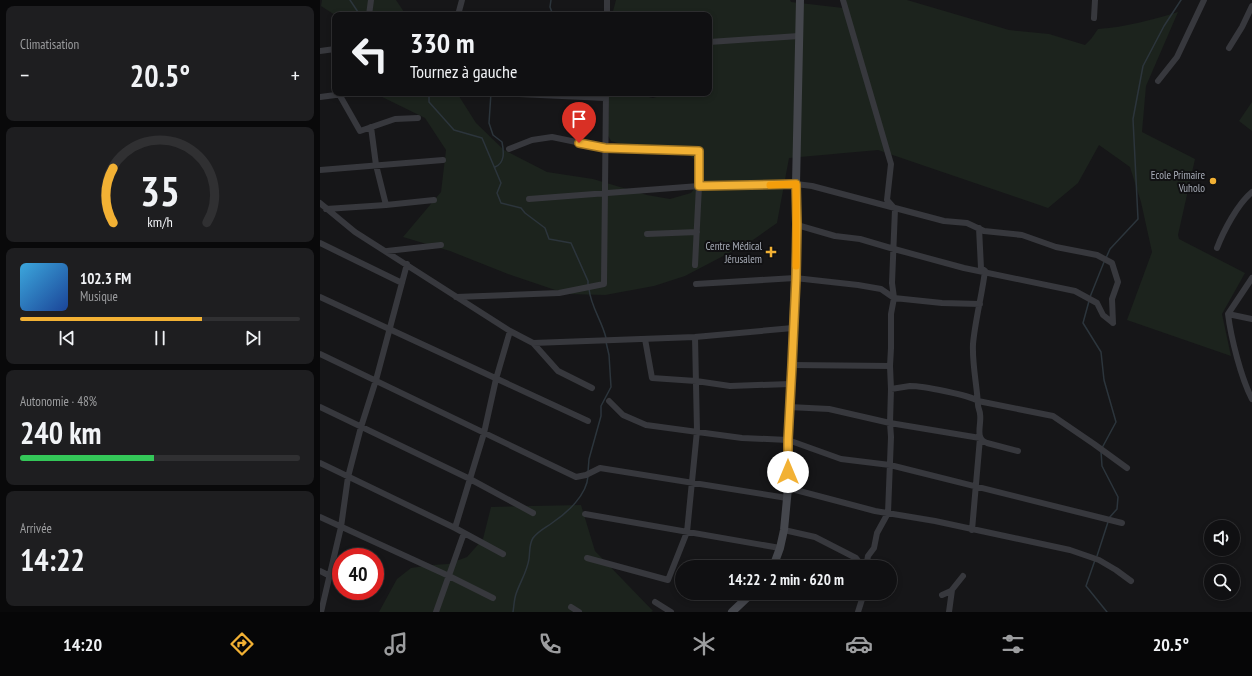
<!DOCTYPE html>
<html lang="fr">
<head>
<meta charset="utf-8">
<style>
	body { margin:0; font-family:"PT Sans Narrow",sans-serif; background:#1e1e20; color:#f1f3f6; height:100vh; display:flex; flex-direction:column; font-size:15px; white-space:nowrap }
	* { box-sizing:border-box; margin:0 }
	p { font-size:13px; color:#9c9d9f }
	.icon { flex:none; width:22px; height:22px; fill:none; stroke:currentColor; stroke-width:2; stroke-linecap:round; stroke-linejoin:round }
	.map { position:relative; flex:1; overflow:hidden }
	.panel { display:flex; flex-direction:column; gap:6px; padding:6px; background:#09090a; width:320px }
	.panel>* { flex:none }
	.guide { position:absolute; left:12px; top:12px; width:380px; height:84px; border-radius:8px; box-shadow:0 2px 6px #0003,0 0 0 1px #303032; background:#101012; color:#f1f3f6; overflow:hidden }
	.buttons { position:absolute; left:884px; top:520px; display:grid; gap:8px }
	.buttons a { display:grid; place-items:center; width:36px; height:36px; border-radius:50%; background:#101012; box-shadow:0 2px 6px #0003,0 0 0 1px #303032; font-size:20px }
	.speed { position:absolute; left:12px; top:548px; display:flex; gap:8px; font-size:20px; font-weight:700; text-align:center }
	.speed>* { display:grid; place-content:center; width:52px; height:52px; border-radius:50%; background:#101012; box-shadow:0 2px 6px #0003,0 0 0 1px #303032; line-height:1 }
	.speed .limit { border:6px solid #d22; background:#fff; color:#111 }
	.pin { position:absolute; display:grid; place-items:center; width:34px; height:34px; color:#fff; margin:-41px -17px; border-radius:50% 50% 50% 0; rotate:-45deg; box-shadow:0 0 4px #0007 }
	.pin .icon { rotate:45deg }
	.me { position:absolute; width:44px; margin:-22px; rotate:0deg; stroke-linejoin:round; filter:drop-shadow(0 0 3px #0008) }
	.turn { display:flex; align-items:center; gap:14px; height:84px; padding:0 12px; font-size:18px }
	.turn .icon { width:52px; height:52px; stroke-width:2.5 }
	.turn b { display:block; font-size:28px; line-height:34px }
	.big { font-size:30px; font-weight:700; line-height:1.1 }
	.panel .widget { flex:1; display:flex; flex-direction:column; justify-content:center; gap:6px; min-width:0; padding:0 14px; border-radius:8px; background:#1e1e20 }
	.panel .dial { align-items:center; gap:0 }
	.dial svg { height:104px; overflow:visible; fill:none; stroke:#303032; stroke-width:7; stroke-linecap:round; text-anchor:middle }
	.dial text { fill:#f1f3f6; stroke:none }
	.song { display:flex; align-items:center; gap:12px }
	.cover { width:48px; height:48px; border-radius:6px; background:linear-gradient(135deg,hsl(200 70% 55%),hsl(220 70% 35%)) }
	.played { height:4px; border-radius:2px; background:linear-gradient(90deg,#f2b134 65%,#303032 65%) }
	.keys { display:flex; justify-content:space-around; direction:ltr }
	.heat { display:flex; justify-content:space-between; align-items:center; font-size:22px; direction:ltr }
	.charge { height:6px; border-radius:3px; background:linear-gradient(90deg,#34c759 48%,#303032 0) }
	.trip { position:absolute; left:355px; top:560px; width:222px; height:40px; border-radius:20px; background:#101012; box-shadow:0 2px 6px #0003,0 0 0 1px #303032; font-weight:700; line-height:40px; text-align:center }
	.menu { display:flex; height:64px; justify-content:space-around; align-items:center; background:#060607; color:#9c9d9f }
	.menu .icon { width:28px; height:28px }
	.menu .selected { color:#f2b134 }
	.menu b { font-size:18px; color:#f1f3f6 }
	main { display:flex; flex:1; min-height:0 }
	.map>svg:first-child { display:block }
</style>
</head>
<body>
<main>
<section class="panel">
<div class="widget"><p>Climatisation</p>
<div class="heat"><a>−</a><b class="big">20.5°</b><a>+</a></div>
</div>
<div class="widget dial"><svg viewBox="0 0 100 80">
<path d="M14 69A42 42 0 1 1 86 69"/>
<path d="M14 69A42 42 0 0 1 14 27" stroke="#f2b134"/>
<text x="50" y="56" font-size="32" font-weight="700">35</text>
<text x="50" y="72" font-size="11">km/h</text>
</svg></div>
<div class="widget">
<div class="song"><i class="cover"></i><div><b>102.3 FM</b><p>Musique</p></div></div>
<div class="played"></div>
<div class="keys"><svg class="icon" aria-label="previous" viewBox="0 0 24 24"><path d="M18 5L8 12l10 7zM5 5v14"/></svg><svg class="icon" aria-label="pause" viewBox="0 0 24 24"><path d="M8 5v14M16 5v14"/></svg><svg class="icon" aria-label="next" viewBox="0 0 24 24"><path d="M6 5l10 7-10 7zM19 5v14"/></svg></div>
</div>
<div class="widget"><p>Autonomie · 48%</p><b class="big">240 km</b><div class="charge"></div></div>
<div class="widget"><p>Arrivée</p><b class="big">14:22</b></div>
</section>
<div class="map">
<svg width="932" height="612" viewBox="0 0 932 612">
	<rect width="100%" height="100%" fill="#161618"/>
	<path fill="#1c231d" d="M2,0H76L86,15H15L1,6Z
		M296,0H470L471,2L523,8L527,7L526,0H587L689,30L729,34L765,45L771,39L778,29C806,27 832,20 858,12L826,86L822,132L875,159L858,235L859,239L925,273L902,314L911,356L807,320L832,252L821,202L810,167L779,145L758,183L728,208L558,150L469,158L457,223L430,242L365,276L334,286L285,295L247,294L188,274L130,251L83,237L121,192L126,150L105,118L54,93H137L156,123L184,150L227,172L273,179L327,195L350,199L371,193L381,181L377,162L360,147L308,146L291,141L285,130L289,113V95L311,93L333,98L349,93H389V15H292Z
		M932,102V131L919,121Z
		M261,505L275,551L333,611L331,612H59L77,579L91,568L112,565L128,564L147,557L163,539L171,507Z"/>
	<g fill="none" stroke-linecap="round" stroke-linejoin="round">
		<path stroke="#2c353c" stroke-width="1.5" d="M30,0L40,15
			M231,0L230,7L233,15
			M112,93L109,97V102L134,130L162,138L181,183L177,193L181,203L201,208L205,213L225,228L229,239L251,243L268,281V285
			M171,93L169,123L173,135L182,142C184,152 185,163 175,167
			M786,258L790,249L818,219L813,119L823,66L844,26L861,0
			M269,289C271,307 282,321 286,338
			M770,297L784,262
			M769,301L763,323L781,352L784,380L796,422L782,448
			M781,451L782,466L798,497L797,509L789,518
			M268,472L269,459L281,416V406L291,387L289,355L286,342
			M777,556L788,522
			M775,560L766,586L787,612
			M193,612C194,606 194,600 196,594C200,582 207,572 209,559C210,552 209,544 213,538C218,531 225,528 232,523C247,513 267,495 268,476"/>
		<path stroke="#37383d" stroke-width="6" d="M523,0L571,164L567,200L575,209L572,283L574,298L571,314V348L570,366L571,389L570,423L571,437L568,513L557,533L554,548L548,556L546,567
			M49,15L51,0
			M138,15L142,0
			M287,15V0
			M774,18L775,0
			M389,42L479,36
			M909,48L922,27L932,6
			M0,51L15,49
			M838,81L857,57L884,0
			M177,93L285,98
			M19,94L40,131L75,119L98,118
			M0,97L31,93
			M51,127L56,165L66,205
			M189,149L212,140L232,137L285,148L379,151V186L375,265
			M0,170L123,160
			M209,199L379,186L476,184L492,186L624,221L647,223L664,231L702,235L736,247L777,255L792,263L798,282L792,299L793,323
			M0,203L35,232L190,331L213,343L375,337L473,328
			M6,209L66,205L114,200
			M477,225L515,236L540,239L574,249L644,268L755,291L777,303L783,315L793,323
			M659,228L661,268L665,271
			M327,234L377,232
			M0,243L82,283
			M897,248C903,232 918,203 932,192
			M67,251L121,245
			M665,271C662,295 655,321 653,344C652,364 657,385 658,405C658,408 660,411 660,414C662,424 654,439 667,443L698,451
			M932,278L908,314C911,338 921,378 932,399
			M376,284L475,278L538,285L561,289L574,298L622,303L660,304
			M0,297L268,421
			M136,297L239,293L284,284L286,93
			M908,314L932,319
			M325,339L332,378L376,381L410,386L470,384
			M213,343L238,371L272,388
			M0,354L256,477L266,475L280,468L467,498
			M472,365L570,366
			M571,389C577,388 584,387 590,386C603,386 649,395 658,401L733,416L774,444L807,468
			M289,401L303,415L326,425L422,438L468,440L521,459L570,465L802,523
			M0,407L150,479L213,513
			M469,407L509,409L570,423L660,438L652,530
			M0,463L135,528L183,554
			M468,488L555,511L615,521L750,550L779,560L796,570L811,581
			M265,514L460,548
			M0,517L129,576L173,598
			M135,528L164,433L176,379L190,331
			M464,530L495,537L536,558L539,562L547,563L549,566
			M267,558L348,580L367,532L377,431L375,337
			M0,571L10,576
			M622,595L631,591L643,576
			M335,602L351,612
			M251,607L259,612
			M1,612L21,527L28,477L41,427L56,380L87,264
			M116,612L144,533
			M538,612L544,593
			M629,612L632,590"/>
		<path stroke="#45474d" stroke-width="8" d="M453,567L460,548L464,530L468,488V440L472,365L475,278L477,225L476,184L480,0
			M412,612L432,593"/>
	</g>
	<g fill="none" stroke-linecap="round" stroke-linejoin="round">
		<defs>
			<path id="route" d="M259,143L285,148L379,151V186L476,184L477,224L476,278L472,365L468,440V472"/>
		</defs>
		<use href="#route" stroke="#9d7322" stroke-width="10"/>
		<use href="#route" stroke="#f2b134" stroke-width="7"/>
		<path stroke="#f59e0b" stroke-width="7" d="M450,185L476,184V266"/>
	</g>
	<g fill="#f2b134" stroke="#111113" stroke-width="1.5">
		<circle cx="893" cy="181" r="4"/>
		<path d="M449 246h4v4h4v4h-4v4h-4v-4h-4v-4h4z"/>
	</g>
	<g text-anchor="middle" stroke-width="4" stroke-linejoin="round" paint-order="stroke">
		<g font-size="11" fill="#a8adb8" stroke="#111113" text-anchor="end">
			<text x="885" y="179">Ecole Primaire<tspan x="885" dy="13">Vuholo</tspan></text>
			<text x="442" y="250">Centre Médical<tspan x="442" dy="13">Jérusalem</tspan></text>
		</g>
	</g>
</svg>
<div class="buttons">
<a><svg class="icon" aria-label="sound" viewBox="0 0 24 24"><path d="M4 9h4l5-4v14l-5-4H4zM17 9q2 3 0 6"/></svg></a>
<a><svg class="icon" aria-label="search" viewBox="0 0 24 24"><circle cx="10" cy="10" r="6"/><path d="M15 15l6 6"/></svg></a>
</div>
<div class="speed"><div class="limit">40</div></div>
<div class="pin" style="left:259px;top:143px;background:#d93025"><svg class="icon" aria-label="arrive" viewBox="0 0 24 24"><path d="M6 21V4h12l-3 4 3 4H6"/></svg></div>
<svg class="me" style="left:468px;top:472px" viewBox="-20 -20 40 40"><circle r="19" fill="#fff"/><path d="M0-13L10 11 0 6-10 11z" fill="#f2b134"/></svg>
<div class="trip">14:22 · 2 min · 620 m</div>
<div class="guide">
<div class="turn"><svg class="icon" aria-label="left" viewBox="0 0 24 24"><path d="M17 20v-9H6M10 6l-5 5 5 5"/></svg><div><b>330 m</b>Tournez à gauche</div></div>
</div>
</div>
</main>
<nav class="menu">
<b>14:20</b>
<svg class="icon selected" aria-label="directions" viewBox="0 0 24 24"><path d="M12 3l9 9-9 9-9-9zM9 14v-3h6M13 9l2 2-2 2"/></svg>
<svg class="icon" aria-label="music" viewBox="0 0 24 24"><path d="M9 18V5l10-2v13"/><circle cx="6" cy="18" r="3"/><circle cx="16" cy="16" r="3"/></svg>
<svg class="icon" aria-label="phone" viewBox="0 0 24 24"><path d="M5 4h4l2 5-3 2q2 4 5 5l2-3 5 2v4C11 20 4 13 5 4z"/></svg>
<svg class="icon" aria-label="climate" viewBox="0 0 24 24"><path d="M12 3v18M4 7l16 10M4 17L20 7"/></svg>
<svg class="icon" aria-label="car" viewBox="0 0 24 24"><path d="M5 17H2v-5l4-1 3-4h7l3 4 3 1v5h-3M9 17h6M6 11h13"/><circle cx="7" cy="17" r="2"/><circle cx="17" cy="17" r="2"/></svg>
<svg class="icon" aria-label="filters" viewBox="0 0 24 24"><path d="M4 7h16M4 17h16"/><circle cx="9" cy="7" r="2"/><circle cx="15" cy="17" r="2"/></svg>
<b>20.5°</b>
</nav>
</body>
</html>
